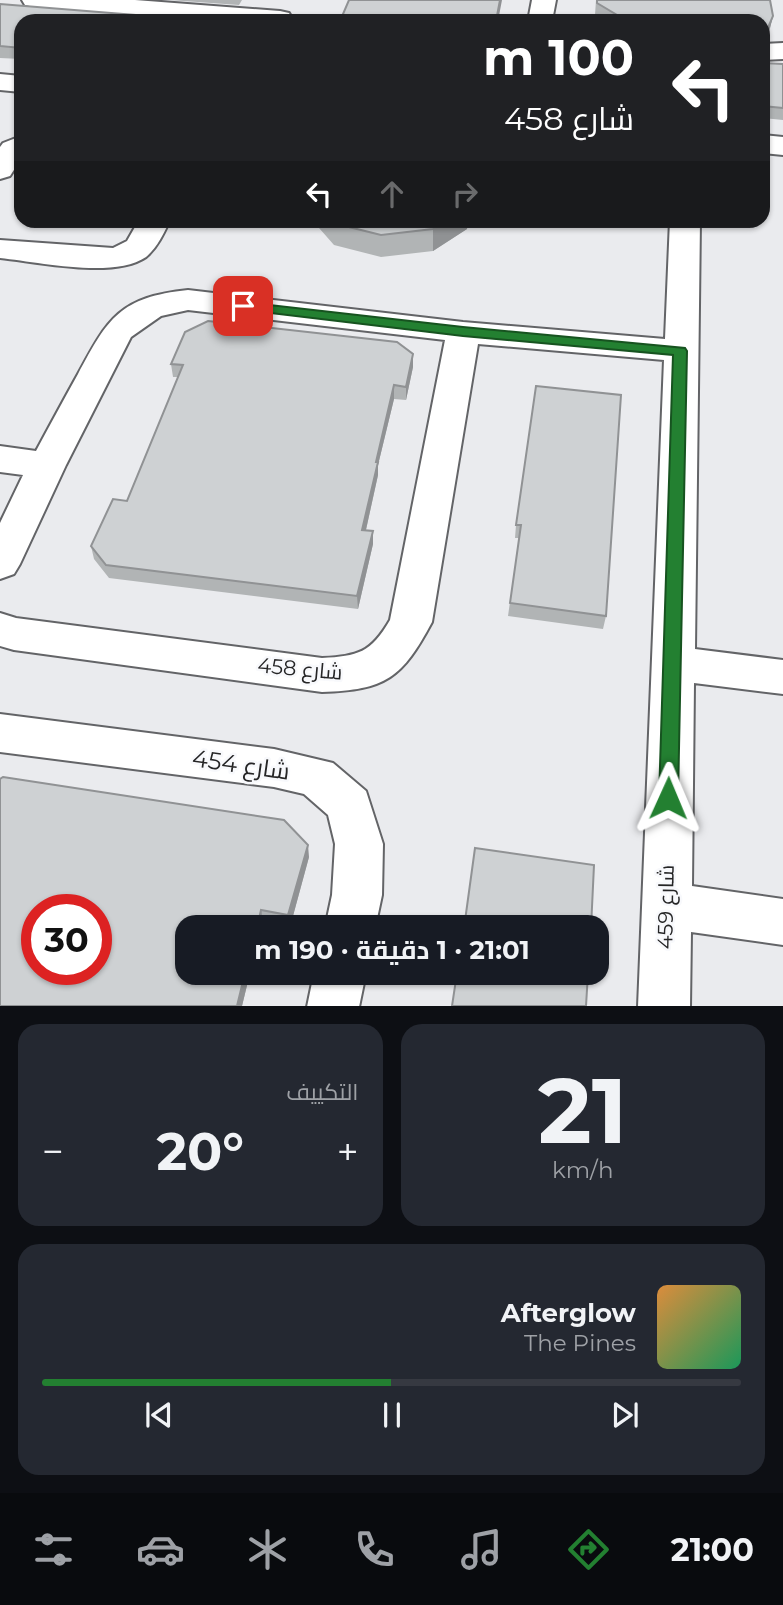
<!DOCTYPE html>
<html lang="ar">
<head>
<meta charset="utf-8">
<style>
	body { margin:0; font-family:Montserrat,Cairo,sans-serif; background:#242831; color:#f1f3f6; direction:rtl; height:100vh; display:flex; flex-direction:column; font-size:26px; white-space:nowrap }
	* { box-sizing:border-box; margin:0 }
	p { font-size:23px; color:#9ea1a6 }
	.icon { flex:none; width:38px; height:38px; fill:none; stroke:currentColor; stroke-width:2; stroke-linecap:round; stroke-linejoin:round }
	.map { position:relative; height:1006px; overflow:hidden; direction:ltr }
	.drawer { display:flex; flex-direction:column; gap:18px; padding:18px; background:#0d0f14; flex:1 }
	.drawer>* { flex:none }
	.banner { position:absolute; left:14px; top:14px; width:756px; height:214px; border-radius:21px; box-shadow:0 2px 5px #0004; direction:rtl; background:#202124; color:#fff; overflow:hidden }
	.speed { position:absolute; left:21px; top:894px; display:flex; gap:14px; font-size:35px; font-weight:700; text-align:center }
	.speed>* { display:grid; place-content:center; width:91px; height:91px; border-radius:50%; background:#171b24; box-shadow:0 2px 5px #0004; line-height:1 }
	.speed .limit { border:10px solid #d22; background:#fff; color:#111 }
	.pin { position:absolute; display:grid; place-items:center; width:60px; height:60px; color:#fff; margin:-30px; border-radius:14px; box-shadow:0 4px 10px #0006 }
	.me { position:absolute; width:77px; margin:-38px; rotate:1deg; stroke-linejoin:round; filter:drop-shadow(0 0 5px #0008) }
	.turn { display:flex; align-items:center; gap:24px; height:147px; padding:0 21px; font-size:32px }
	.turn .icon { width:91px; height:91px; stroke-width:2.5 }
	.turn b { display:block; font-size:49px; line-height:60px }
	.lanes { display:flex; align-items:center; height:66px; padding:0 21px; background:#0003; justify-content:center; gap:35px; direction:ltr }
	.lanes .off { opacity:.35 }
	.big { font-size:52px; font-weight:700; line-height:1.1 }
	.drawer .card { flex:1; display:flex; flex-direction:column; justify-content:center; gap:10px; min-width:0; padding:0 24px; border-radius:21px; background:#242831 }
	.drawer .dial { align-items:center; gap:0 }
	.dial b { font-size:91px; line-height:1 }
	.song { display:flex; align-items:center; gap:21px }
	.cover { width:84px; height:84px; border-radius:10px; background:linear-gradient(135deg,hsl(30 70% 55%),hsl(150 70% 35%)) }
	.played { height:7px; border-radius:4px; background:linear-gradient(90deg,#238031 50%,#363941 50%) }
	.keys { display:flex; justify-content:space-around; direction:ltr }
	.heat { display:flex; justify-content:space-between; align-items:center; font-size:38px; direction:ltr }
	.drawer .tiles { flex:1; display:grid; gap:18px; grid-template-columns:1fr 1fr }
	.card:last-child { grid-column:span 2 }
	.trip { position:absolute; left:175px; top:915px; width:434px; height:70px; border-radius:21px; background:#171b24; box-shadow:0 2px 5px #0004; font-weight:700; line-height:70px; text-align:center; direction:rtl }
	.tab-bar { display:flex; height:112px; justify-content:space-around; align-items:center; background:#090b0e; color:#9ea1a6 }
	.tab-bar .icon { width:49px; height:49px }
	.tab-bar .on { color:#238031 }
	.tab-bar b { font-size:32px; color:#f1f3f6 }
	.map>svg:first-child { display:block }
</style>
</head>
<body>
<div class="map">
<svg width="783" height="1007" viewBox="0 0 783 1007">
	<rect width="100%" height="100%" fill="#eaebee"/>
	<g fill="none" stroke-linecap="round" stroke-linejoin="round">
		<defs>
			<path id="minor" d="M22,0H135L280,11L289,13L292,18L290,21H220L34,7L25,5Z
				M532,0H556L552,21H528Z
				M783,43V59L763,60V44Z
				M0,74L21,76V92L0,90Z
				M763,135L783,137V155L763,153Z
				M21,136V159L10,176L0,179V147L3,143Z
				M139,220H170C164,233 157,248 146,257C114,279 38,262 0,258V240L113,248L127,241Z
				M670,220H700L695,649L783,660V694L694,683L692,886L783,899V945L691,932L690,1007H638L664,360L478,344L432,622C402,678 386,690 322,692L14,650L0,646V613L16,618L322,658C358,656 371,653 390,620L445,340L188,310L161,316L131,337L66,465L20,564L14,574L0,579V523L23,475L0,472V446L36,451C50,425 64,399 78,374C108,318 120,297 188,290L463,322L665,339Z
				M0,714L274,749L333,763L366,791L383,844L382,895L375,928H325L332,895L335,844L328,815L304,794L274,787L0,752Z
				M314,973H366L359,1007H307Z"/>
		</defs>
		<use href="#minor" stroke="#636467" stroke-width="4"/>
		<use href="#minor" fill="#fff" fill-rule="evenodd"/>
	</g>
	<path fill="#b1b4b5" d="M170,0H242L239,5Z
		M596,0H770L773,16L770,28L765,41L763,42V21H606L595,15Z
		M0,4L21,21V59L0,58Z
		M763,63L783,64V120L763,118Z
		M312,220H468L467,229L433,251L381,257L334,245Z
		M413,354V367L406,400L394,399L378,465V475L366,530L373,531V544L358,609L109,578L94,559L91,546L127,501L178,377H173L171,364Z
		M536,386L606,616L603,629L508,616L519,538H515L516,525Z
		M309,857L290,927L263,922L187,973H250L242,1006H0Z"/>
	<path fill="#909294" d="M500,0H502L498,21H496Z
		M773,16L770,28L765,41L763,42V32Z
		M447,220H468L467,229L433,251V229Z
		M413,354V367L406,400V387Z
		M394,385V399L378,465V475L363,543L362,530L376,462Z
		M373,531V544L358,609L357,596Z
		M308,845L309,857L290,927L288,915Z
		M261,910L263,922L261,928H257Z
		M245,973H250L242,1006H237Z"/>
	<path fill="#ced1d3" stroke="#909294" stroke-width="2" fill-rule="evenodd" d="M349,0H500L496,21H340Z
		M597,0H770L773,16L767,30L763,32V21H621L622,18L597,3Z
		M0,4L210,21H21V48L0,46Z
		M763,63L783,64V108L763,106Z
		M331,220H447L433,229L381,235L333,223Z
		M208,321L397,342L413,354L406,387L394,385L376,462H378L362,530L373,531L357,596L106,565L91,546L113,499L127,501L183,365L171,364L185,332Z
		M536,386L621,395L606,616L510,603L521,525H516Z
		M3,777L284,820L308,845L288,915L261,910L257,928H187V973H245L237,1006H0V779ZM37,910H96V970H37Z
		M475,848L594,865L591,928H464Z
		M457,973H588L586,1006H452Z"/>
	<path fill="#238031" stroke="#175320" stroke-width="2" d="M243,302L463,327L685,348L687,351L678,798L675,804L668,806L662,804L659,798L673,355L463,336L238,309V303Z"/>
	<g text-anchor="middle" stroke-width="5" stroke-linejoin="round" paint-order="stroke">
		<g font-size="21" fill="#252526" stroke="#f8f9fc">
			<text transform="translate(300 669) rotate(5)" y="7">شارع 458</text>
			<text transform="translate(666 907) rotate(-89)" y="7">شارع 459</text>
		</g>
		<g font-size="24" fill="#252526" stroke="#f8f9fc">
			<text transform="translate(241 765) rotate(8)" y="8">شارع 454</text>
		</g>
	</g>
</svg>
<div class="speed"><div class="limit">30</div></div>
<div class="pin" style="left:243px;top:306px;background:#d93025"><svg class="icon" aria-label="arrive" viewBox="0 0 24 24"><path d="M6 21V4h12l-3 4 3 4H6"/></svg></div>
<svg class="me" style="left:668px;top:798px" viewBox="-20 -20 40 40"><path d="M0-17L14 15 0 8-14 15z" fill="#238031" stroke="#fff" stroke-width="4"/></svg>
<div class="trip">21:01 · 1 دقيقة · 190 m</div>
<div class="banner">
<div class="turn"><svg class="icon" aria-label="left" viewBox="0 0 24 24"><path d="M17 20v-9H6M10 6l-5 5 5 5"/></svg><div><b>100 m</b>شارع 458</div></div>
<div class="lanes"><svg class="icon" aria-label="left" viewBox="0 0 24 24"><path d="M17 20v-9H6M10 6l-5 5 5 5"/></svg><svg class="icon off" aria-label="ahead" viewBox="0 0 24 24"><path d="M12 20V5M6 11l6-6 6 6"/></svg><svg class="icon off" aria-label="right" viewBox="0 0 24 24"><path d="M7 20v-9h11M14 6l5 5-5 5"/></svg></div>
</div>
</div>
<section class="drawer">
<div class="tiles">
<div class="card dial"><b>21</b><p>km/h</p></div>
<div class="card"><p>التكييف</p>
<div class="heat"><a>−</a><b class="big">20°</b><a>+</a></div>
</div>
<div class="card">
<div class="song"><i class="cover"></i><div><b>Afterglow</b><p>The Pines</p></div></div>
<div class="played"></div>
<div class="keys"><svg class="icon" aria-label="previous" viewBox="0 0 24 24"><path d="M18 5L8 12l10 7zM5 5v14"/></svg><svg class="icon" aria-label="pause" viewBox="0 0 24 24"><path d="M8 5v14M16 5v14"/></svg><svg class="icon" aria-label="next" viewBox="0 0 24 24"><path d="M6 5l10 7-10 7zM19 5v14"/></svg></div>
</div>
</div>
</section>
<nav class="tab-bar">
<b>21:00</b>
<svg class="icon on" aria-label="directions" viewBox="0 0 24 24"><path d="M12 3l9 9-9 9-9-9zM9 14v-3h6M13 9l2 2-2 2"/></svg>
<svg class="icon" aria-label="music" viewBox="0 0 24 24"><path d="M9 18V5l10-2v13"/><circle cx="6" cy="18" r="3"/><circle cx="16" cy="16" r="3"/></svg>
<svg class="icon" aria-label="phone" viewBox="0 0 24 24"><path d="M5 4h4l2 5-3 2q2 4 5 5l2-3 5 2v4C11 20 4 13 5 4z"/></svg>
<svg class="icon" aria-label="climate" viewBox="0 0 24 24"><path d="M12 3v18M4 7l16 10M4 17L20 7"/></svg>
<svg class="icon" aria-label="car" viewBox="0 0 24 24"><path d="M5 17H2v-5l4-1 3-4h7l3 4 3 1v5h-3M9 17h6M6 11h13"/><circle cx="7" cy="17" r="2"/><circle cx="17" cy="17" r="2"/></svg>
<svg class="icon" aria-label="filters" viewBox="0 0 24 24"><path d="M4 7h16M4 17h16"/><circle cx="9" cy="7" r="2"/><circle cx="15" cy="17" r="2"/></svg>
</nav>
</body>
</html>
